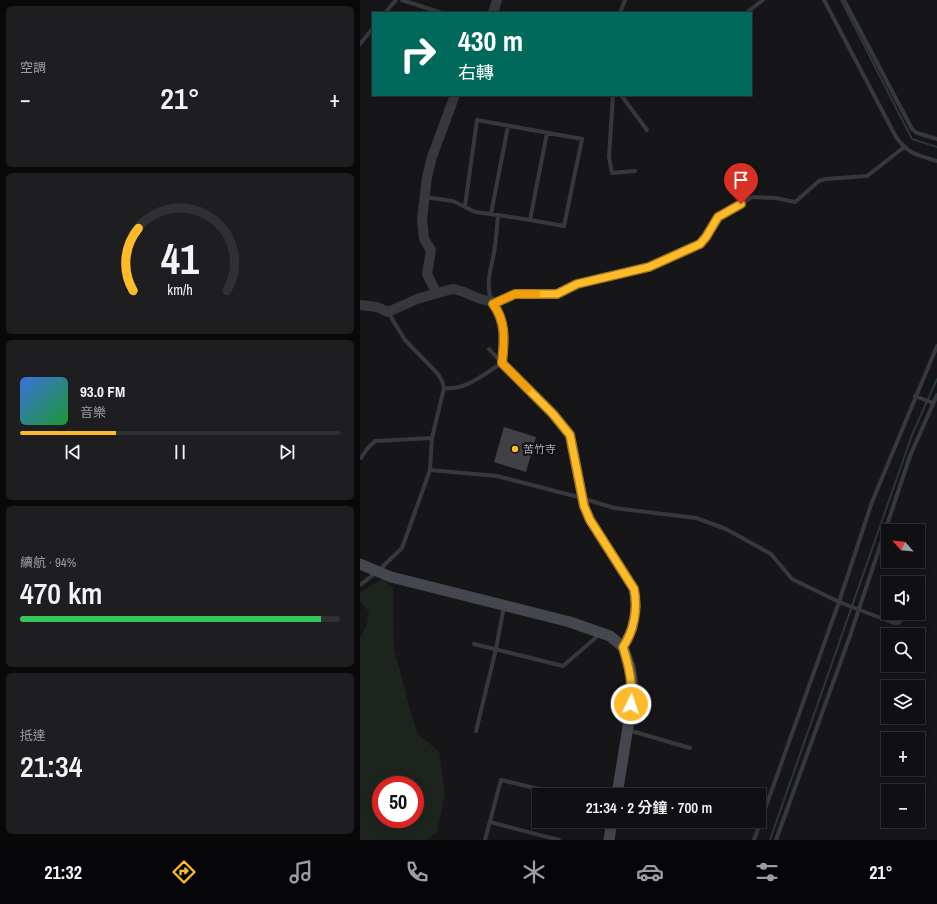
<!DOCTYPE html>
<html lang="zh-TW">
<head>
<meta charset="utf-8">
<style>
	body { margin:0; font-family:"Archivo Narrow","Noto Sans TC",sans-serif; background:#1e1e21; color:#f1f3f6; height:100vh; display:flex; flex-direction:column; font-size:15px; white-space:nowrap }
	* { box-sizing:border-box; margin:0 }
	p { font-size:13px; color:#9c9da0 }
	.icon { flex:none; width:22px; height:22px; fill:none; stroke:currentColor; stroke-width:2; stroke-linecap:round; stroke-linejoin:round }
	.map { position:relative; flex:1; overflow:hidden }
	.panel { display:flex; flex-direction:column; gap:6px; padding:6px; background:#09090a; width:360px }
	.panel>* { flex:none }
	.top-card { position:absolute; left:12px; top:12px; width:380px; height:84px; border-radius:0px; box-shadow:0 2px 10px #0003,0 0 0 1px #303033; background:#00695c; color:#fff; overflow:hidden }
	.needle { width:26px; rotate:297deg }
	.fabs { position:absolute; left:521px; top:524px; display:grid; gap:8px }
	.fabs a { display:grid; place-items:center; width:44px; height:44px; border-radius:0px; background:#101013; box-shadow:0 2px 10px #0003,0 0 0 1px #303033; font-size:20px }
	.speed { position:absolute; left:12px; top:776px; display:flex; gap:8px; font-size:20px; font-weight:700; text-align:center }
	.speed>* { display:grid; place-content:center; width:52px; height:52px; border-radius:50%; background:#101013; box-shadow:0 2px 10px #0003,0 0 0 1px #303033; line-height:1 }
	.speed .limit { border:6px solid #d22; background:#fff; color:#111 }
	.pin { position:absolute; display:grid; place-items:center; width:34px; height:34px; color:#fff; margin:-41px -17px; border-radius:50% 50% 50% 0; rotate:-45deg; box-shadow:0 0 4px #0007 }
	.pin .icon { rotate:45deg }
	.me { position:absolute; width:44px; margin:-22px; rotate:4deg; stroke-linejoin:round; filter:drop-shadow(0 0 3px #0008) }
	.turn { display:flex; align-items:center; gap:14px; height:84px; padding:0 20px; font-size:18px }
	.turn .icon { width:52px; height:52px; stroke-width:2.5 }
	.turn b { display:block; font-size:28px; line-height:34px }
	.big { font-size:30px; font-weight:600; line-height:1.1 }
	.panel .card { flex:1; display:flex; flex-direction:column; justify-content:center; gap:6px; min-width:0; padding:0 14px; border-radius:6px; background:#1e1e21 }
	.panel .dial { align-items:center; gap:0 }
	.dial svg { height:104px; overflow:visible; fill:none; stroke:#303033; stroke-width:7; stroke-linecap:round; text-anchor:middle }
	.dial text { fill:#f1f3f6; stroke:none }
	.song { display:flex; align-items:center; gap:12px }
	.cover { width:48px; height:48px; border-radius:6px; background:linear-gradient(135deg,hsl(220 70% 55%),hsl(130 70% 35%)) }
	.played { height:4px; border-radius:2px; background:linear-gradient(90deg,#febb29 30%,#303033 30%) }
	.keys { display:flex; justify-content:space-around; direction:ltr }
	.heat { display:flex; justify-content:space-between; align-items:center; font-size:22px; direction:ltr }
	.charge { height:6px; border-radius:3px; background:linear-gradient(90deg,#34c759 94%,#303033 0) }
	.trip { position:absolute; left:172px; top:788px; width:234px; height:40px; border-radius:0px; background:#101013; box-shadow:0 2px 10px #0003,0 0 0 1px #303033; font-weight:600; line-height:40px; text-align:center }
	.menu { display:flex; height:64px; justify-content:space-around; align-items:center; background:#060608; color:#9c9da0 }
	.menu .icon { width:28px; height:28px }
	.menu .active { color:#febb29 }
	.menu b { font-size:18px; color:#f1f3f6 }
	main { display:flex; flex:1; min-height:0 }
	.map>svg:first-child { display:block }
</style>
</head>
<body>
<main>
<section class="panel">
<div class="card"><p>空調</p>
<div class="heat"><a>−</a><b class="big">21°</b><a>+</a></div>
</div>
<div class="card dial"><svg viewBox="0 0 100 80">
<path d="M14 69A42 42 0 1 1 86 69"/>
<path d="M14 69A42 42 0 0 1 18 21" stroke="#febb29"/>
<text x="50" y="56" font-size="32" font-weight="700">41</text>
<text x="50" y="72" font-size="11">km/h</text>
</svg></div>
<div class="card">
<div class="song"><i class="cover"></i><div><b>93.0 FM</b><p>音樂</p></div></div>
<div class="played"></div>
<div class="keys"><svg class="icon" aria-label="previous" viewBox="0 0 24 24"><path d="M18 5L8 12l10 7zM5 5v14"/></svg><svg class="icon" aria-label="pause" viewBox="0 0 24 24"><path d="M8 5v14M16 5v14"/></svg><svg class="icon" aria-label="next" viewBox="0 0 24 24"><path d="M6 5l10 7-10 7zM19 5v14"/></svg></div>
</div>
<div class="card"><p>續航 · 94%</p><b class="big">470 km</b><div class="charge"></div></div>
<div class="card"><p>抵達</p><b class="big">21:34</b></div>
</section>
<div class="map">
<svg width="577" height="840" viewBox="0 0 577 840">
	<rect width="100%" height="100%" fill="#161619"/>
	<path fill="#1c241d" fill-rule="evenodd" d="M22,579L33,587L34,649L50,709L57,733L79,752L85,794L77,832L67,840H0V638L7,624L9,612L0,601V592ZM21,785H55V819H21Z"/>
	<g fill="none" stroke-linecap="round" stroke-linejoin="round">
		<path stroke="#2b353e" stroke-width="2" d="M481,0L552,139L577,147
			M410,840L552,435L577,379"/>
	</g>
	<path fill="#404146" d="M144,427L176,437L166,472L134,462Z"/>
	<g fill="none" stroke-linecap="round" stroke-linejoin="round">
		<path stroke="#37383e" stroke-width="4" d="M42,0L82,13
			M464,0L536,137C548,154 557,155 577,161
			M484,0L552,129L557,133L577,139
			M25,13L36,0
			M260,13L265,0
			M386,13L403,0
			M0,44L13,28
			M253,95L249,157L252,173L275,171
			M261,95L287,130
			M64,197L93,201L115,212L138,215C137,228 136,241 134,253C130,273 126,280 131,301
			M105,206L117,120L222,139L204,226L170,220
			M131,214L148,126
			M138,215L170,220L187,133
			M133,304L155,294H197L217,284L289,267L339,244L346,237L358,217L392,197L416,198L435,202L459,181L466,179L507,176L543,148
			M84,388C105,391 124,374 142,363L129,349
			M555,396L573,403
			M1,458L7,449L15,441L72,438L84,388L82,381L78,374L45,340L28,312
			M70,470L137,476L222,498L254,508L336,518L366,529L411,554L432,579L479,602L534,623H538L548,613
			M0,585L16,573L42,548L70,470L72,438
			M114,644L203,666L240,634
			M268,730L330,748
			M116,731L136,649L144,606
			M130,822L199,840
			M125,840L141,780L187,791
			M394,840L479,602L512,502L577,346
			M416,840L490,636L550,456L577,395"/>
		<path stroke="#37383e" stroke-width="10" d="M133,13L137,0
			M76,292L67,274L71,250L64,239L62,219L67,177L72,157L95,95
			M0,305L17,307L28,312L57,299L92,289C106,290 117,301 131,301C146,321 144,340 142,363L193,414L210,435L224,506L230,520L274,589L276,607L272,629L263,647"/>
		<path stroke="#45474e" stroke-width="11" d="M0,564L31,577L210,622L250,636L256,641L263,647L270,667L273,686L270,714L257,795
			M249,840L252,821"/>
	</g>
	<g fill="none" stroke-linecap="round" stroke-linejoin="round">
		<defs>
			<path id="route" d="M271,704C273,683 269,667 263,647C274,631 278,609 274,589L230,520L224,506L210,435L193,414L142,363C144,343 147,322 133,304L155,294H197L217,284L289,267L340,244L346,237L358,217L381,204"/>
		</defs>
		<use href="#route" stroke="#a57a1b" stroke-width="10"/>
		<use href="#route" stroke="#febb29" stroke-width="7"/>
		<path stroke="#f59e0b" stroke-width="7" d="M168,389L142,363C144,343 147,322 133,304L155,294H177"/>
	</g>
	<circle fill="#febb29" stroke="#111114" stroke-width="1.5" cx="155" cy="449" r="4"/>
	<g text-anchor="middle" stroke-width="4" stroke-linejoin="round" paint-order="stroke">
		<g font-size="11" fill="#a8adb9" stroke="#111114" text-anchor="start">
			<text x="163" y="453">苦竹寺</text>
		</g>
	</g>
</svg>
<div class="fabs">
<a><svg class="needle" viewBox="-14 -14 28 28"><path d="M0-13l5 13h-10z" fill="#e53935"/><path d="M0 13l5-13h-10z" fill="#9c9da0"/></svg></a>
<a><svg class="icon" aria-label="sound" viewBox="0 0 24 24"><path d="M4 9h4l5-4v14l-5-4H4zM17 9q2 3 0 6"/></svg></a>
<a><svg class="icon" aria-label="search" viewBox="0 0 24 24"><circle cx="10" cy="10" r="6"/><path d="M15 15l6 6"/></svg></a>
<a><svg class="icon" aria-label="layers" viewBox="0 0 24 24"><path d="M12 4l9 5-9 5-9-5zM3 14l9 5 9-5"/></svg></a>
<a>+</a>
<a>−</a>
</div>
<div class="speed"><div class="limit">50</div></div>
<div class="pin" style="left:381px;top:204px;background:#d93025"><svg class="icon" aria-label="arrive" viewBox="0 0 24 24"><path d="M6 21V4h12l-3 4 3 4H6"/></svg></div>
<svg class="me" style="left:271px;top:704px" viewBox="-20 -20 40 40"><circle r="17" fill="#febb29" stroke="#fff" stroke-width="3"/><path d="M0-11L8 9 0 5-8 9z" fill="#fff"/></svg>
<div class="trip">21:34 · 2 分鐘 · 700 m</div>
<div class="top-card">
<div class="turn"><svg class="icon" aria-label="right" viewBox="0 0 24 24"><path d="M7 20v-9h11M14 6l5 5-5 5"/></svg><div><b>430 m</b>右轉</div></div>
</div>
</div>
</main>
<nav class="menu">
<b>21:32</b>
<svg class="icon active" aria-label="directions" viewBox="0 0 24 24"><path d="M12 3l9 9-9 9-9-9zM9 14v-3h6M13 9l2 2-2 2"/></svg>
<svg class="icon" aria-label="music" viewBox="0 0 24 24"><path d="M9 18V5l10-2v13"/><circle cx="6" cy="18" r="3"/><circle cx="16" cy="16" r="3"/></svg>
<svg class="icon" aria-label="phone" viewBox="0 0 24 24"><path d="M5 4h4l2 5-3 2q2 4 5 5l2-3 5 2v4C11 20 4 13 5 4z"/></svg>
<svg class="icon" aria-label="climate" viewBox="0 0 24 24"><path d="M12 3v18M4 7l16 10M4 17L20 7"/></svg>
<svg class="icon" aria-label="car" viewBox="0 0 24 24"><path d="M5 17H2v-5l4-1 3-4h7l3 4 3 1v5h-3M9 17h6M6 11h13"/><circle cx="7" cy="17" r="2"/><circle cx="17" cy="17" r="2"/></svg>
<svg class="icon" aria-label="filters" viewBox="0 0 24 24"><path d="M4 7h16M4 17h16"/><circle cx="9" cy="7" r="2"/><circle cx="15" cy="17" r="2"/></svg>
<b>21°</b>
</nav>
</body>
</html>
